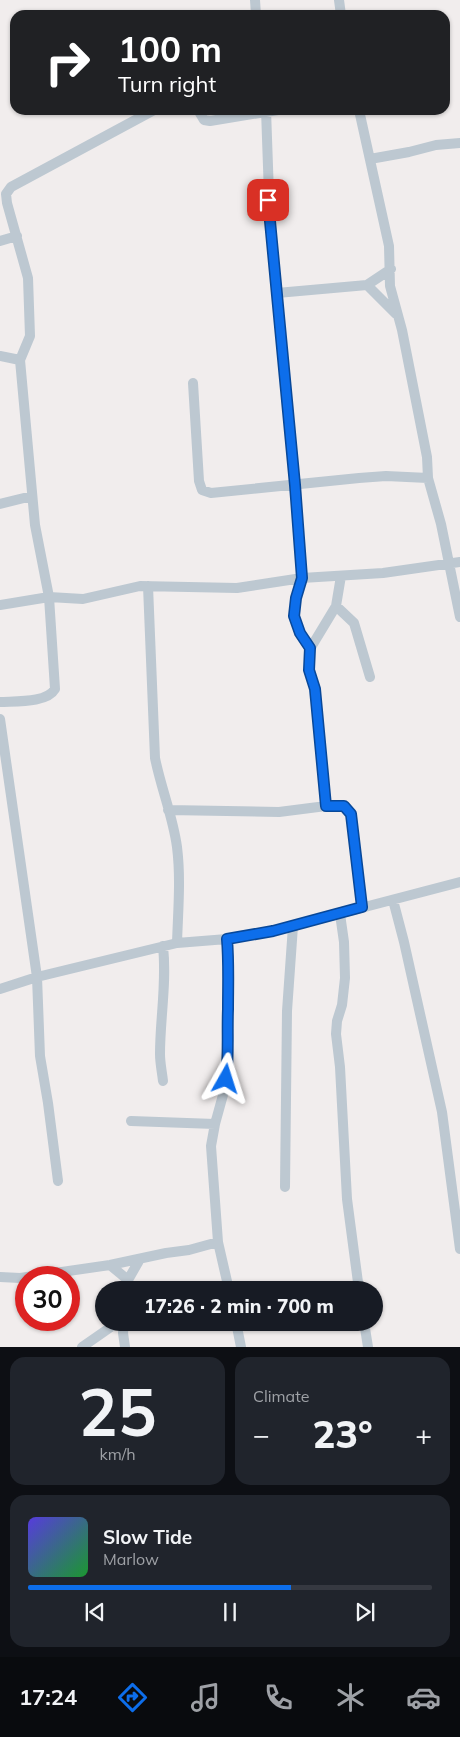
<!DOCTYPE html>
<html lang="en">
<head>
<meta charset="utf-8">
<style>
	body { margin:0; font-family:Mulish,sans-serif; background:#20242c; color:#f1f3f6; height:100vh; display:flex; flex-direction:column; font-size:19px; white-space:nowrap }
	* { box-sizing:border-box; margin:0 }
	p { font-size:16px; color:#9ea1a6 }
	.icon { flex:none; width:28px; height:28px; fill:none; stroke:currentColor; stroke-width:2; stroke-linecap:round; stroke-linejoin:round }
	.map { position:relative; height:1347px; overflow:hidden }
	.side { display:flex; flex-direction:column; gap:10px; padding:10px; background:#0d0f14; flex:1 }
	.side>* { flex:none }
	.top-card { position:absolute; left:10px; top:10px; width:440px; height:105px; border-radius:15px; box-shadow:0 1px 4px #0004; background:#202124; color:#fff; overflow:hidden }
	.speed { position:absolute; left:15px; top:1266px; display:flex; gap:10px; font-size:25px; font-weight:700; text-align:center }
	.speed>* { display:grid; place-content:center; width:65px; height:65px; border-radius:50%; background:#171b24; box-shadow:0 1px 4px #0004; line-height:1 }
	.speed .limit { border:8px solid #d22; background:#fff; color:#111 }
	.pin { position:absolute; display:grid; place-items:center; width:42px; height:42px; color:#fff; margin:-21px; border-radius:10px; box-shadow:0 2px 8px #0006 }
	.me { position:absolute; width:55px; margin:-28px; rotate:6deg; stroke-linejoin:round; filter:drop-shadow(0 0 4px #0008) }
	.turn { display:flex; align-items:center; gap:18px; height:105px; padding:0 25px; font-size:22px }
	.turn .icon { width:65px; height:65px; stroke-width:2.5 }
	.turn b { display:block; font-size:35px; line-height:42px }
	.big { font-size:38px; font-weight:800; line-height:1.1 }
	.side .tile { flex:1; display:flex; flex-direction:column; justify-content:center; gap:8px; min-width:0; padding:0 18px; border-radius:15px; background:#20242c }
	.side .dial { align-items:center; gap:0 }
	.dial b { font-size:65px; line-height:1 }
	.song { display:flex; align-items:center; gap:15px }
	.cover { width:60px; height:60px; border-radius:8px; background:linear-gradient(135deg,hsl(250 70% 55%),hsl(130 70% 35%)) }
	.played { height:5px; border-radius:2px; background:linear-gradient(90deg,#0d6eeb 65%,#363941 65%) }
	.keys { display:flex; justify-content:space-around; direction:ltr }
	.heat { display:flex; justify-content:space-between; align-items:center; font-size:28px; direction:ltr }
	.side .tiles { flex:1; display:grid; gap:10px; grid-template-columns:1fr 1fr }
	.tile:last-child { grid-column:span 2 }
	.trip { position:absolute; left:95px; top:1281px; width:288px; height:50px; border-radius:25px; background:#171b24; box-shadow:0 1px 4px #0004; font-weight:800; line-height:50px; text-align:center }
	.tab-bar { display:flex; height:80px; justify-content:space-around; align-items:center; background:#090b0e; color:#9ea1a6 }
	.tab-bar .icon { width:35px; height:35px }
	.tab-bar .active { color:#0d6eeb }
	.tab-bar b { font-size:22px; color:#f1f3f6 }
	.map>svg:first-child { display:block }
</style>
</head>
<body>
<div class="map">
<svg width="460" height="1347" viewBox="0 0 460 1347">
	<rect width="100%" height="100%" fill="#f1eded"/>
	<g fill="none" stroke-linecap="round" stroke-linejoin="round">
		<path stroke="#bdc8d1" stroke-width="10" d="M255,0L256,15
			M339,0L341,15
			M198,110L204,120L210,121L278,110
			M266,110L270,223L295,485L302,578L296,598L294,616L300,633L310,649
			M359,110L389,246L390,286L402,330L427,457L428,478L441,524L460,617
			M370,159L409,152L436,145L460,143
			M0,241L17,236
			M367,285L396,314
			M277,293L367,285L391,269
			M0,356L20,360
			M193,383L199,481L202,490L211,493L359,478L386,476L428,478
			M0,504L32,496
			M341,576L336,606L310,649L309,670L315,689L326,806H345L351,814L362,907
			M148,586L155,758C161,788 173,817 177,847C181,879 178,911 177,943
			M0,605L49,597L83,599L140,586L237,588L302,578L383,573L460,562
			M336,606L354,623L370,677
			M0,702C16,701 47,703 55,689L49,597L35,525L20,360L30,336L28,278L7,203L6,194L11,187L154,110
			M0,719L37,977L40,1056L48,1103L58,1181
			M168,810L279,812L326,806
			M393,900L404,942L442,1112L460,1249
			M340,914L344,942L345,978L342,1005L337,1021L336,1034L340,1067L347,1199L359,1290
			M227,939L229,970L228,1009V1063L223,1095L215,1124L211,1146L218,1242L229,1290
			M0,989L37,977L177,943L227,939L273,931L460,882
			M163,1081C162,1072 160,1063 160,1054C160,1018 167,983 163,946
			M131,1121L215,1124
			M285,1187L287,1011L293,926
			M110,1265L128,1280
			M0,1277L20,1278L110,1265L166,1253L189,1250L218,1242
			M127,1290L128,1280L140,1259
			M124,1322L123,1333L125,1347
			M236,1322L241,1347
			M364,1322L368,1347
			M82,1347L118,1322"/>
	</g>
	<g fill="none" stroke-linecap="round" stroke-linejoin="round">
		<defs>
			<path id="route" d="M226,1079C229,1055 227,1033 228,1009C228,985 229,963 227,939L273,931L362,907L351,814L344,806H326L315,689L309,670L310,648L300,633L294,616L296,598L302,578L295,485L268,200"/>
		</defs>
		<use href="#route" stroke="#084899" stroke-width="12"/>
		<use href="#route" stroke="#0d6eeb" stroke-width="9"/>
	</g>
</svg>
<div class="speed"><div class="limit">30</div></div>
<div class="pin" style="left:268px;top:200px;background:#d93025"><svg class="icon" aria-label="arrive" viewBox="0 0 24 24"><path d="M6 21V4h12l-3 4 3 4H6"/></svg></div>
<svg class="me" style="left:226px;top:1079px" viewBox="-20 -20 40 40"><path d="M0-17L14 15 0 8-14 15z" fill="#0d6eeb" stroke="#fff" stroke-width="4"/></svg>
<div class="trip">17:26 · 2 min · 700 m</div>
<div class="top-card">
<div class="turn"><svg class="icon" aria-label="right" viewBox="0 0 24 24"><path d="M7 20v-9h11M14 6l5 5-5 5"/></svg><div><b>100 m</b>Turn right</div></div>
</div>
</div>
<section class="side">
<div class="tiles">
<div class="tile dial"><b>25</b><p>km/h</p></div>
<div class="tile"><p>Climate</p>
<div class="heat"><a>−</a><b class="big">23°</b><a>+</a></div>
</div>
<div class="tile">
<div class="song"><i class="cover"></i><div><b>Slow Tide</b><p>Marlow</p></div></div>
<div class="played"></div>
<div class="keys"><svg class="icon" aria-label="previous" viewBox="0 0 24 24"><path d="M18 5L8 12l10 7zM5 5v14"/></svg><svg class="icon" aria-label="pause" viewBox="0 0 24 24"><path d="M8 5v14M16 5v14"/></svg><svg class="icon" aria-label="next" viewBox="0 0 24 24"><path d="M6 5l10 7-10 7zM19 5v14"/></svg></div>
</div>
</div>
</section>
<nav class="tab-bar">
<b>17:24</b>
<svg class="icon active" aria-label="directions" viewBox="0 0 24 24"><path d="M12 3l9 9-9 9-9-9zM9 14v-3h6M13 9l2 2-2 2"/></svg>
<svg class="icon" aria-label="music" viewBox="0 0 24 24"><path d="M9 18V5l10-2v13"/><circle cx="6" cy="18" r="3"/><circle cx="16" cy="16" r="3"/></svg>
<svg class="icon" aria-label="phone" viewBox="0 0 24 24"><path d="M5 4h4l2 5-3 2q2 4 5 5l2-3 5 2v4C11 20 4 13 5 4z"/></svg>
<svg class="icon" aria-label="climate" viewBox="0 0 24 24"><path d="M12 3v18M4 7l16 10M4 17L20 7"/></svg>
<svg class="icon" aria-label="car" viewBox="0 0 24 24"><path d="M5 17H2v-5l4-1 3-4h7l3 4 3 1v5h-3M9 17h6M6 11h13"/><circle cx="7" cy="17" r="2"/><circle cx="17" cy="17" r="2"/></svg>
</nav>
</body>
</html>
